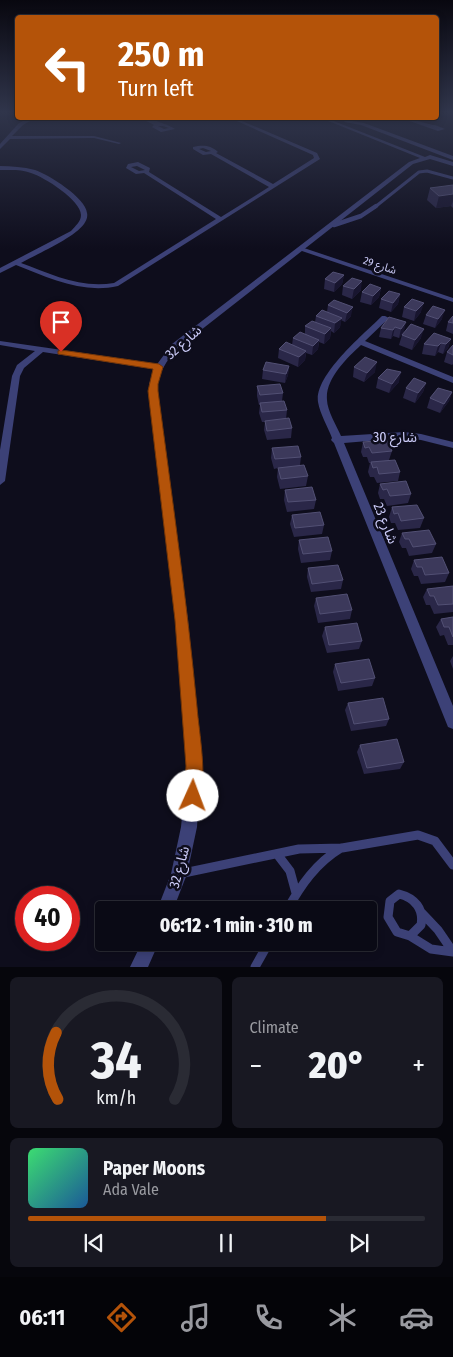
<!DOCTYPE html>
<html lang="en">
<head>
<meta charset="utf-8">
<style>
	body { margin:0; font-family:"Fira Sans Condensed","Noto Sans Arabic",sans-serif; background:#181822; color:#f1f3f6; height:100vh; display:flex; flex-direction:column; font-size:19px; white-space:nowrap }
	* { box-sizing:border-box; margin:0 }
	p { font-size:16px; color:#999aa0 }
	.icon { flex:none; width:28px; height:28px; fill:none; stroke:currentColor; stroke-width:2; stroke-linecap:round; stroke-linejoin:round }
	.map { position:relative; height:967px; overflow:hidden }
	.details { display:flex; flex-direction:column; gap:10px; padding:10px; background:#06060c; flex:1 }
	.details>* { flex:none }
	.hud { position:absolute; left:15px; top:15px; width:424px; height:105px; border-radius:5px; box-shadow:0 2px 8px #0003,0 0 0 1px #2a2b34; background:#b45309; color:#fff; overflow:hidden }
	.speed { position:absolute; left:15px; top:886px; display:flex; gap:10px; font-size:25px; font-weight:700; text-align:center }
	.speed>* { display:grid; place-content:center; width:65px; height:65px; border-radius:50%; background:#0a0a15; box-shadow:0 2px 8px #0003,0 0 0 1px #2a2b34; line-height:1 }
	.speed .limit { border:8px solid #d22; background:#fff; color:#111 }
	.pin { position:absolute; display:grid; place-items:center; width:42px; height:42px; color:#fff; margin:-51px -21px; border-radius:50% 50% 50% 0; rotate:-45deg; box-shadow:0 0 5px #0007 }
	.pin .icon { rotate:45deg }
	.me { position:absolute; width:55px; margin:-28px; rotate:2deg; stroke-linejoin:round; filter:drop-shadow(0 0 4px #0008) }
	.turn { display:flex; align-items:center; gap:18px; height:105px; padding:0 20px; font-size:22px }
	.turn .icon { width:65px; height:65px; stroke-width:2.5 }
	.turn b { display:block; font-size:35px; line-height:42px }
	.big { font-size:38px; font-weight:800; line-height:1.1 }
	.details .widget { flex:1; display:flex; flex-direction:column; justify-content:center; gap:8px; min-width:0; padding:0 18px; border-radius:8px; background:#181822 }
	.details .dial { align-items:center; gap:0 }
	.dial svg { height:130px; overflow:visible; fill:none; stroke:#2a2b34; stroke-width:7; stroke-linecap:round; text-anchor:middle }
	.dial text { fill:#f1f3f6; stroke:none }
	.song { display:flex; align-items:center; gap:15px }
	.cover { width:60px; height:60px; border-radius:8px; background:linear-gradient(135deg,hsl(140 70% 55%),hsl(210 70% 35%)) }
	.played { height:5px; border-radius:2px; background:linear-gradient(90deg,#b45309 75%,#2a2b34 75%) }
	.keys { display:flex; justify-content:space-around; direction:ltr }
	.heat { display:flex; justify-content:space-between; align-items:center; font-size:28px; direction:ltr }
	.details .tiles { flex:1; display:grid; gap:10px; grid-template-columns:1fr 1fr }
	.widget:last-child { grid-column:span 2 }
	.trip { position:absolute; left:95px; top:901px; width:282px; height:50px; border-radius:5px; background:#0a0a15; box-shadow:0 2px 8px #0003,0 0 0 1px #2a2b34; font-weight:800; line-height:50px; text-align:center }
	.tab-bar { display:flex; height:80px; justify-content:space-around; align-items:center; background:#040408; color:#999aa0 }
	.tab-bar .icon { width:35px; height:35px }
	.tab-bar .on { color:#b45309 }
	.tab-bar b { font-size:22px; color:#f1f3f6 }
	.map>svg:first-child { display:block }
</style>
</head>
<body>
<div class="map">
<svg width="453" height="967" viewBox="0 0 453 967">
	<rect width="100%" height="100%" fill="#0e0d1c"/>
	<g fill="none" stroke-linecap="round" stroke-linejoin="round">
		<path stroke="#3c4177" stroke-width="3" d="M375,207L419,172L427,171L453,178"/>
		<path stroke="#3c4177" stroke-width="4.5" d="M334,225L361,216L376,206"/>
		<path stroke="#3c4177" stroke-width="9" d="M277,854L290,871L296,893
			M179,874L299,849L342,848L418,835L435,841L453,865
			M399,894C415,898 424,909 421,925L410,936L397,932L388,917L390,901Z
			M287,910C301,885 316,863 341,848
			M421,912L438,930L453,952
			M410,936L431,949L453,952
			M255,967L269,942"/>
		<path fill="#3c4177" fill-rule="evenodd" d="M30,118H35L23,125L12,136H94L121,143L119,144L94,138L10,139L0,149V144L19,123Z
			M141,118C147,117 170,125 175,129L161,132L152,127L154,125ZM158,126H163L169,128L164,129Z
			M230,118H235L317,153L320,159L118,286C82,294 49,278 16,265L0,273V268L71,231C75,226 81,222 81,215C81,200 44,177 31,173C21,169 11,170 0,170V166C12,166 23,167 35,170C48,174 86,198 87,213C88,217 86,221 84,224C74,238 37,254 21,263C51,274 81,289 114,283L216,219L144,173L136,174L126,168L128,164L138,162L150,168L149,172L221,217L269,187L211,154L203,155L193,149V147C203,145 210,145 218,152L216,153L273,184L314,158L313,155ZM203,148L211,151L206,152L199,149ZM137,166L145,170L139,171L131,167Z
			M401,118H406L433,125H435L445,129L438,131Z
			M346,120L364,123L453,156V160L361,125L344,122Z
			M301,247L453,298V302L299,250L298,249Z
			M382,316H385L389,318L365,341L453,377V383L361,345C347,358 325,379 327,400C327,410 337,427 341,436L404,432L421,434L453,442V448L421,440L404,438L344,443L453,706V729L448,727L446,722L334,443L331,440L332,438C328,427 320,414 318,402C314,375 365,333 382,316Z
			M0,341L159,364L163,367L159,370L43,352L24,368L20,376L5,481L0,485V450L12,376L17,365L35,351L0,345Z"/>
		<path fill="#3c4177" fill-rule="evenodd" d="M321,118H326L425,157L430,155L453,162V166L430,159L413,164L178,348C166,361 158,373 157,391L188,620L201,766L197,827L187,874L173,910H157L171,874L181,827L187,766L176,620L149,384L155,367L172,344L409,162L420,158Z
			M142,942H159L148,967H130Z"/>
	</g>
	<path fill="#2a2748" d="M453,185V208L451,206L436,208L427,200L430,188Z
		M344,275L342,284L334,292L324,289L325,279Z
		M343,286L361,290L352,299L342,295Z
		M381,288L379,297L371,305L360,302L362,292Z
		M400,294L398,304L391,312L379,308L381,299Z
		M334,300L351,316L345,322L341,320L340,327L334,333L331,331L330,338L324,344L319,342L318,349L312,355L306,353L305,360L298,367L278,358L279,349L292,345L293,338L305,334V326L315,322L316,316L327,312L328,305Z
		M404,307L421,312L414,321L402,317Z
		M426,315L442,319L435,328L423,324Z
		M453,316V334L446,331L448,322Z
		M389,317L404,332L399,338L393,336L391,339L379,337L381,328Z
		M402,335L421,338L412,350L399,345Z
		M451,339L448,348L443,354L438,352L435,356L422,354L424,344Z
		M453,345V364L452,365L444,362L447,352Z
		M289,366L288,375L285,383L262,379L263,370Z
		M354,367L375,372L364,382L353,377Z
		M378,378L399,382L389,393L376,388Z
		M426,383L423,392L415,403L403,398L406,388Z
		M257,386L283,393L282,401L287,410L286,419L292,428L291,438L267,440L264,430L265,422H262L259,413L260,405H259L257,396Z
		M452,392L449,401L440,413L427,408L430,398Z
		M363,442L392,451L389,460L400,472L398,481L377,483L374,477H370L368,472L370,463H369L367,457H363L361,452Z
		M272,448L301,457L300,465L308,476L306,486L280,489L277,477L278,468L274,469L271,458Z
		M380,484L411,494L408,503L387,506L384,499H380L378,493Z
		M285,490L316,500L314,509L287,512L284,500Z
		M392,507L424,518L420,528L398,530L395,523H391L389,517Z
		M292,515L324,525L322,534L294,537L290,524Z
		M402,533L436,544L432,553L409,556L406,548H402L399,542Z
		M299,540L332,551L330,560L301,563L298,549Z
		M414,560L449,573L445,582L421,584L418,576H414L411,569Z
		M308,568L343,580L341,589L311,592L307,577Z
		M453,586V612L434,614L430,605H426L423,597L427,589Z
		M316,598L352,610L350,619L318,623L314,606Z
		M453,617V645H448L444,635L440,636L436,627L441,619Z
		M325,627L362,641L359,649L327,653L322,636Z
		M453,656V669L450,661Z
		M335,664L375,678L372,686L338,691L333,672Z
		M348,703L389,719L386,726L351,731L345,710Z
		M360,745L404,762L400,769L364,774L357,752Z"/>
	<path fill="#18152f" d="M453,194V201L451,206L436,208L439,196Z
		M344,275L342,284L334,292L335,283Z
		M362,281L361,290L352,299L354,289Z
		M381,288L379,297L371,305L373,296Z
		M400,294L398,304L391,312L393,303Z
		M424,303L421,312L414,321L416,311Z
		M353,307L351,316L345,322L347,313Z
		M445,310L442,319L435,328L438,319Z
		M342,318L340,327L334,333L335,323Z
		M406,322L404,332L399,338L401,329Z
		M395,327L393,336L391,339L393,330Z
		M331,328L330,338L324,344L325,334Z
		M424,329L421,338L412,350L415,340Z
		M451,339L448,348L443,354L446,344Z
		M319,340L318,349L312,355L313,346Z
		M441,343L438,352L435,356L438,346Z
		M306,351L305,360L298,367L299,357Z
		M377,362L375,372L364,382L367,373Z
		M289,366L288,375L285,383L286,374Z
		M401,372L399,382L389,393L392,384Z
		M426,383L423,392L415,403L418,393Z
		M452,392L449,401L440,413L444,404Z"/>
	<path fill="#3c395b" stroke="#525074" d="M453,185V194L439,196L430,188Z
		M333,272L344,275L335,283L325,279Z
		M352,278L362,281L354,289L343,286Z
		M370,284L381,288L373,296L362,292Z
		M389,291L400,294L393,303L381,299Z
		M412,299L424,303L416,311L404,307Z
		M334,300L353,307L347,313L328,305Z
		M433,306L445,310L438,319L426,315Z
		M322,310L342,318L335,323L316,316Z
		M453,316V323L448,322Z
		M389,317L406,322L401,329L395,327L393,330L381,328Z
		M312,321L331,328L325,334L305,326Z
		M411,324L424,329L415,340L402,335Z
		M300,332L319,340L313,346L293,338Z
		M434,333L451,339L446,344L441,343L438,346L424,344Z
		M286,342L306,351L299,357L279,349Z
		M453,345V355L447,352Z
		M365,357L377,362L367,373L354,367Z
		M266,362L289,366L286,374L263,370Z
		M387,369L401,372L392,384L378,378Z
		M414,378L426,383L418,393L406,388Z
		M280,384L283,393L260,395L257,386Z
		M438,388L452,392L444,404L430,398Z
		M284,401L287,410L262,412L260,403Z
		M289,418L292,428L267,431L265,421Z
		M387,440L392,451L372,453L369,447L365,448L363,442Z
		M298,446L301,457L275,459L272,448Z
		M395,460L400,472L379,474L377,467L373,468L371,462Z
		M304,465L308,476L281,479L278,468Z
		M406,481L411,494L390,496L387,489L383,490L380,484Z
		M312,487L316,500L288,502L285,490Z
		M417,505L424,518L401,521L398,513L394,514L392,507Z
		M320,512L324,525L295,528L292,515Z
		M429,530L436,544L413,547L409,539H405L402,533Z
		M328,537L332,551L303,554L299,540Z
		M442,557L449,573L425,575L422,567H417L414,560Z
		M338,565L343,580L312,584L308,568Z
		M453,586V604L438,605L434,596H430L427,589Z
		M347,594L352,610L320,614L316,598Z
		M453,617V637L449,627H444L441,619Z
		M357,623L362,641L329,645L325,627Z
		M369,659L375,678L341,683L335,664Z
		M383,698L389,719L354,724L348,703Z
		M397,739L404,762L367,768L360,745Z"/>
	<linearGradient id="sky" x2="0" y2="1"><stop stop-color="#08070f"/><stop offset="0.45" stop-color="#30354b"/><stop offset="1" stop-color="#30354b" stop-opacity="0"/></linearGradient>
	<rect width="453" height="249" fill="url(#sky)"/>
	<path fill="#b45309" stroke="#753606" d="M61,350L159,364L163,367L158,384V391C172,497 187,602 197,707C199,732 208,780 199,802L193,804L187,802L184,796L186,766L175,620L148,391L153,369L58,354V351Z"/>
	<g text-anchor="middle" stroke-width="5" stroke-linejoin="round" paint-order="stroke">
		<g font-size="11" fill="#cdcdfa" stroke="#0e0d1c">
			<text transform="translate(380 265) rotate(18)" y="4">شارع 29</text>
		</g>
		<g font-size="14" fill="#cdcdfa" stroke="#0e0d1c">
			<text transform="translate(183 342) rotate(-42)" y="5">شارع 32</text>
			<text x="395" y="442">شارع 30</text>
			<text transform="translate(386 523) rotate(68)" y="5">شارع 23</text>
			<text transform="translate(179 867) rotate(-75)" y="5">شارع 32</text>
		</g>
	</g>
</svg>
<div class="speed"><div class="limit">40</div></div>
<div class="pin" style="left:61px;top:352px;background:#d93025"><svg class="icon" aria-label="arrive" viewBox="0 0 24 24"><path d="M6 21V4h12l-3 4 3 4H6"/></svg></div>
<svg class="me" style="left:193px;top:796px" viewBox="-20 -20 40 40"><circle r="19" fill="#fff"/><path d="M0-13L10 11 0 6-10 11z" fill="#b45309"/></svg>
<div class="trip">06:12 · 1 min · 310 m</div>
<div class="hud">
<div class="turn"><svg class="icon" aria-label="left" viewBox="0 0 24 24"><path d="M17 20v-9H6M10 6l-5 5 5 5"/></svg><div><b>250 m</b>Turn left</div></div>
</div>
</div>
<section class="details">
<div class="tiles">
<div class="widget dial"><svg viewBox="0 0 100 80">
<path d="M14 69A42 42 0 1 1 86 69"/>
<path d="M14 69A42 42 0 0 1 13 28" stroke="#b45309"/>
<text x="50" y="56" font-size="32" font-weight="700">34</text>
<text x="50" y="72" font-size="11">km/h</text>
</svg></div>
<div class="widget"><p>Climate</p>
<div class="heat"><a>−</a><b class="big">20°</b><a>+</a></div>
</div>
<div class="widget">
<div class="song"><i class="cover"></i><div><b>Paper Moons</b><p>Ada Vale</p></div></div>
<div class="played"></div>
<div class="keys"><svg class="icon" aria-label="previous" viewBox="0 0 24 24"><path d="M18 5L8 12l10 7zM5 5v14"/></svg><svg class="icon" aria-label="pause" viewBox="0 0 24 24"><path d="M8 5v14M16 5v14"/></svg><svg class="icon" aria-label="next" viewBox="0 0 24 24"><path d="M6 5l10 7-10 7zM19 5v14"/></svg></div>
</div>
</div>
</section>
<nav class="tab-bar">
<b>06:11</b>
<svg class="icon on" aria-label="directions" viewBox="0 0 24 24"><path d="M12 3l9 9-9 9-9-9zM9 14v-3h6M13 9l2 2-2 2"/></svg>
<svg class="icon" aria-label="music" viewBox="0 0 24 24"><path d="M9 18V5l10-2v13"/><circle cx="6" cy="18" r="3"/><circle cx="16" cy="16" r="3"/></svg>
<svg class="icon" aria-label="phone" viewBox="0 0 24 24"><path d="M5 4h4l2 5-3 2q2 4 5 5l2-3 5 2v4C11 20 4 13 5 4z"/></svg>
<svg class="icon" aria-label="climate" viewBox="0 0 24 24"><path d="M12 3v18M4 7l16 10M4 17L20 7"/></svg>
<svg class="icon" aria-label="car" viewBox="0 0 24 24"><path d="M5 17H2v-5l4-1 3-4h7l3 4 3 1v5h-3M9 17h6M6 11h13"/><circle cx="7" cy="17" r="2"/><circle cx="17" cy="17" r="2"/></svg>
</nav>
</body>
</html>
